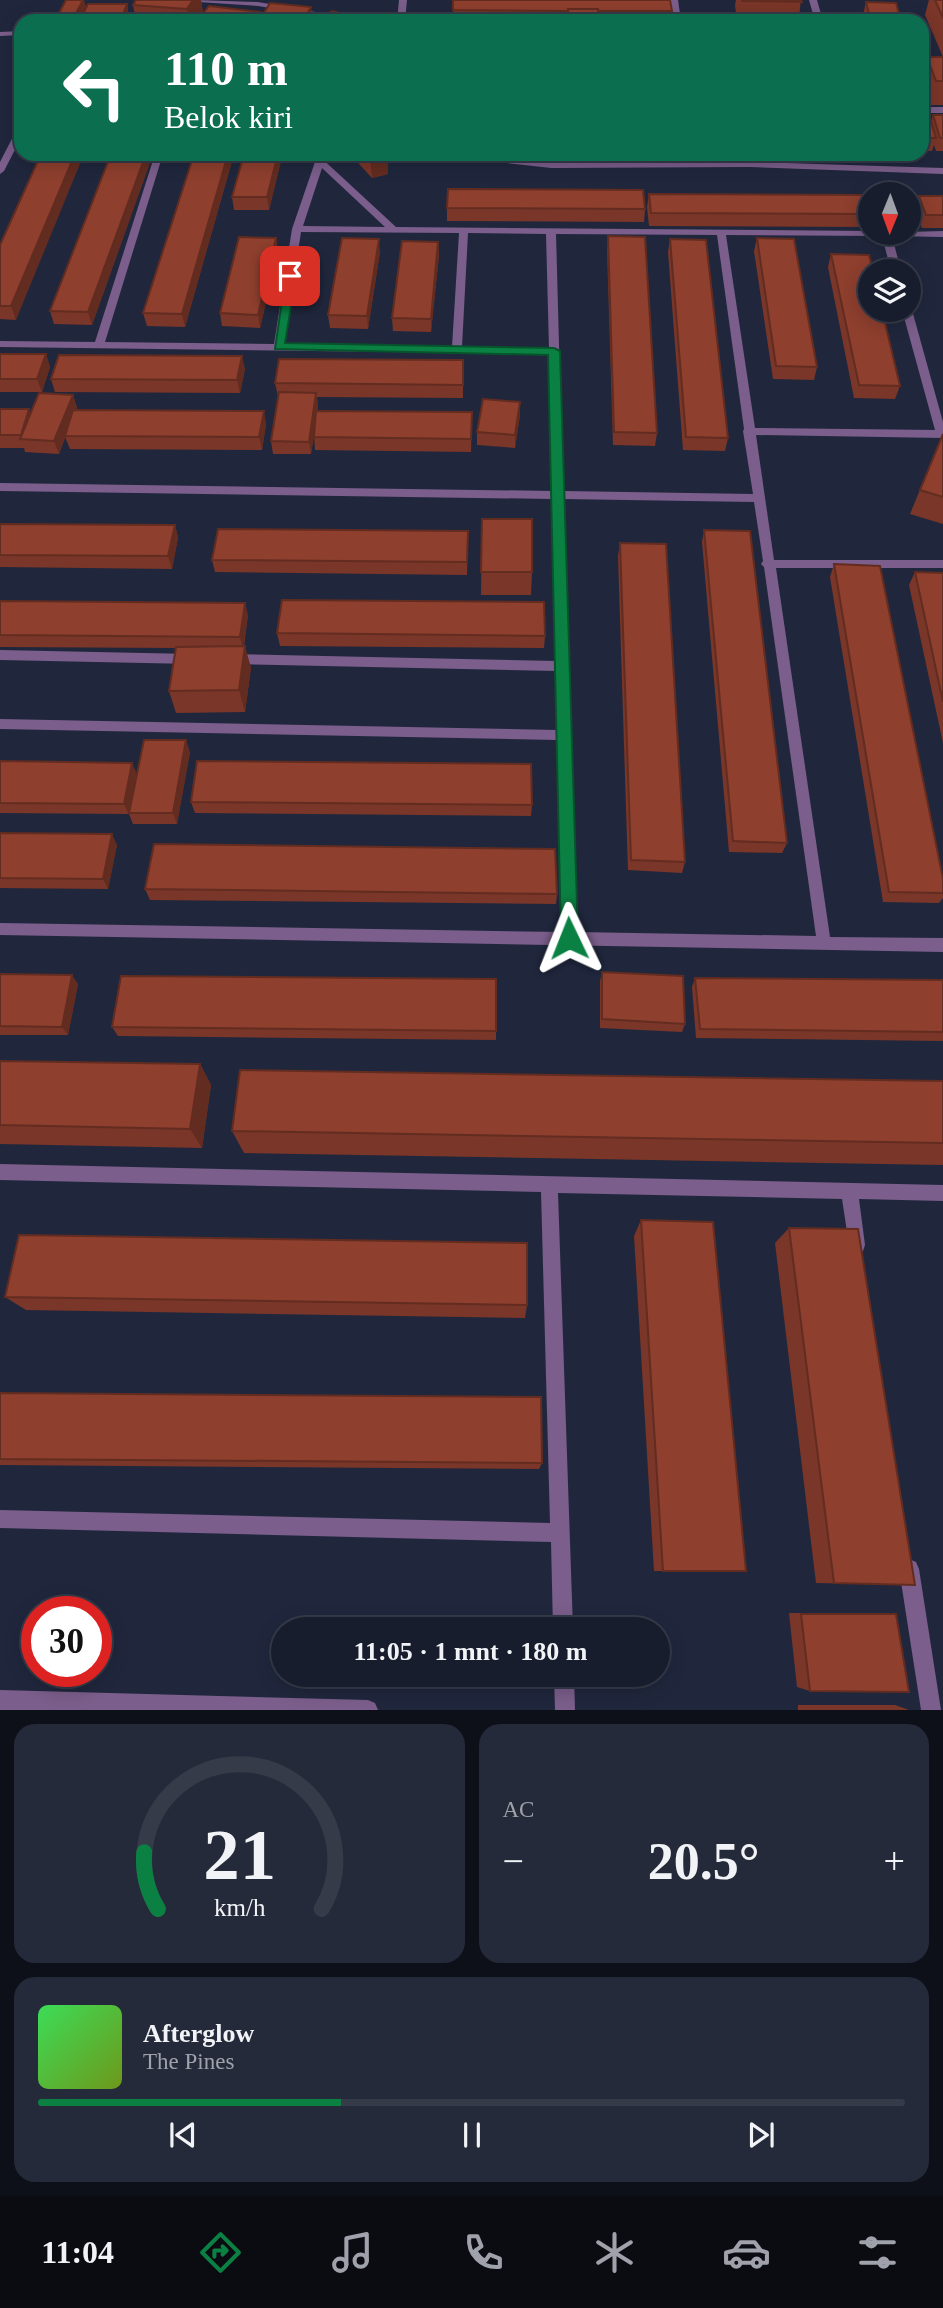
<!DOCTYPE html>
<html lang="id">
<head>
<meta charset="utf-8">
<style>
	body { margin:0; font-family:Georgia,serif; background:#252a3a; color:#f1f3f6; height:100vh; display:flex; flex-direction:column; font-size:26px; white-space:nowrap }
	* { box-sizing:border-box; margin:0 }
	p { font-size:23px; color:#9fa2aa }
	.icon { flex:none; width:38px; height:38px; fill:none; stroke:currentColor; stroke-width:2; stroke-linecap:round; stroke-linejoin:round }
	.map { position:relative; height:1710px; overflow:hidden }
	.sheet { display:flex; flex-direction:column; gap:14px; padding:14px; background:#0d1019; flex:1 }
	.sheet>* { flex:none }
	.top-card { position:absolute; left:14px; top:14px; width:915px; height:147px; border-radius:21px; box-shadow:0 4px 18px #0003,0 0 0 2px #363b4a; background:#0b6e4f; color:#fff; overflow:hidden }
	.needle { width:46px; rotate:181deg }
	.fabs { position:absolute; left:858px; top:182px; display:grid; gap:14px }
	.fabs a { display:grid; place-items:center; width:63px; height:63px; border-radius:50%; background:#181d2e; box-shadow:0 4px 18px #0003,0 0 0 2px #363b4a; font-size:35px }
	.speed { position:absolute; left:21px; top:1596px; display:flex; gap:14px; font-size:35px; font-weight:700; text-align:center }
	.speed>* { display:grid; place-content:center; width:91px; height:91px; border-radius:50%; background:#181d2e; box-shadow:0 4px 18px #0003,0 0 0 2px #363b4a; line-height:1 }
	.speed .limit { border:10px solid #d22; background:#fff; color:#111 }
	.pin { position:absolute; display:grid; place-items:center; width:60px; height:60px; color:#fff; margin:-30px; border-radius:14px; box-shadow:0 4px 10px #0006 }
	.me { position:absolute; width:77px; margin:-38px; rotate:358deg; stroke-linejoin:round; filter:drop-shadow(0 0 5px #0008) }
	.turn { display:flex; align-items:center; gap:24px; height:147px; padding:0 35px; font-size:32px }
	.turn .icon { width:91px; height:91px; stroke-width:2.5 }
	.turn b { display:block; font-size:49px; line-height:60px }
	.big { font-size:52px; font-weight:700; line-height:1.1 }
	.sheet .widget { flex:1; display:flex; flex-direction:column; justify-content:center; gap:10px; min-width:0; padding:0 24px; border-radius:21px; background:#252a3a }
	.sheet .dial { align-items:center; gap:0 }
	.dial svg { height:182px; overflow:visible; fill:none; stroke:#363b4a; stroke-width:7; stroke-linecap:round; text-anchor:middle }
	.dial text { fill:#f1f3f6; stroke:none }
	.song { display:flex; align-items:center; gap:21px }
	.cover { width:84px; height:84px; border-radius:10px; background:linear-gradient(135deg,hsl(130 70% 55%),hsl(80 70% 35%)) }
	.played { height:7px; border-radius:4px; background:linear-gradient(90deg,#0b8043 35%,#363b4a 35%) }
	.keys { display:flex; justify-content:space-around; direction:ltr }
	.heat { display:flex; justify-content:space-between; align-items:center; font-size:38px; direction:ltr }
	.sheet .tiles { flex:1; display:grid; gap:14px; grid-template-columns:1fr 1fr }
	.widget:last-child { grid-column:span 2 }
	.trip { position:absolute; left:271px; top:1617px; width:399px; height:70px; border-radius:35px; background:#181d2e; box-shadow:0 4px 18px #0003,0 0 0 2px #363b4a; font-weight:700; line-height:70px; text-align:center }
	.dock { display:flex; height:112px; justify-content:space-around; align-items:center; background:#0a0c12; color:#9fa2aa }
	.dock .icon { width:49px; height:49px }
	.dock .on { color:#0b8043 }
	.dock b { font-size:32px; color:#f1f3f6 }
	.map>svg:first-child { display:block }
</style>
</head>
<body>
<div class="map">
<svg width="943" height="1710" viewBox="0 0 943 1710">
	<rect width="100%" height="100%" fill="#20273d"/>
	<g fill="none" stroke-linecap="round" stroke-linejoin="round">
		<path fill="#7b5e8b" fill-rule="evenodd" d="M194,0L258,2L367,21H349L258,6L198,2Z
			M399,0H407L405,21H397Z
			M670,0H678L681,21H673Z
			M809,0H817L823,21H815Z
			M21,31V35L0,36V32Z
			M922,107H943V113H922Z
			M21,126V138L4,171L0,174V162L17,129Z
			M155,154H163L105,342L274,344L292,229L315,162L308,154H317L396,227L870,231V233L943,231V237L892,236L901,271H891L882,236L726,235L755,428L935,430L902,310H908V307L912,310L943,422V438L756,435L774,560H943V568H776L830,937L943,938V952L0,935V923L562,932L557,740L0,729V719L557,730L556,671L230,664L224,659L230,654L556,661L552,499L0,491V483L552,491L549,354L0,347V341L95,342ZM322,168L385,227L303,226ZM301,232L459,233L452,347L284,344ZM468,233L546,234L549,348L462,347ZM556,234L717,235L744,429L743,431L753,494L563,491ZM563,499L754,502L763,561L761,564L764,567L816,936L576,932Z
			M468,154L551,162H750L943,168V174L750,167L551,168L498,162Z
			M0,650L192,654L198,659L192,664L0,660Z
			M0,1164L943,1185V1201L859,1199L865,1245L863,1251L857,1253L851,1251L849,1245L842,1199L558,1193L573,1629H553L551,1542L0,1528V1510L550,1523L541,1192L0,1180Z
			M909,1559L916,1562L919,1569L941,1710H921L899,1569L902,1562Z
			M554,1675H574L575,1710H555Z
			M0,1690L368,1700L375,1703L378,1710H0Z"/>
	</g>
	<path fill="#7a3628" d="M201,0L203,13L261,18L311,7L312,19L311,21H136L133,5Z
		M736,0H801L799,16L811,21H737L735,5Z
		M929,0H943V105H929L922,87V73L927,57H943L925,15Z
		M866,2L901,21H864L863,15Z
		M127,4L129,17L128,21H58L57,17L86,8Z
		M453,10L672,11L671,21H453Z
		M922,115L931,121L933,115H943V151H936L934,145L932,151H922Z
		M111,154H153L92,325L54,324L50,311Z
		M194,154H234L185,327L147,326L143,313Z
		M244,154H281L282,157L269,210H234L232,197Z
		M350,154H387L388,174L372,178Z
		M649,194L870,195V227L649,226L647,207Z
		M919,196H943V228H922L915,209Z
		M447,208L645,209L644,222L447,221Z
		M908,214H914L910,227H908Z
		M608,236L657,433L655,446L613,445L607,249Z
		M276,238L278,251L260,328L222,326L220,313Z
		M757,238L817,367L814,380L773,379L754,251Z
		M670,239L728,438L725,451L683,450L668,252Z
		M438,242L439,255L431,332L393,331L392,318Z
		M0,245L16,320L0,319Z
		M380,252L368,329L330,328L328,315Z
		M831,254L900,386L895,399L854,398L828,267Z
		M0,354H46L50,367L42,392H0Z
		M463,360V398L317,397L318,406L317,411L472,412L471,452L315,450L314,436L311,454H273L271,441L278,396L275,383Z
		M245,369L240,393L55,392L51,379Z
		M73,395L77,408L76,410L266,424L262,450L70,449L65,437L59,454L25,452L24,448H0V409L31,414Z
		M520,402V415L515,448L477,445V432Z
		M943,434V524L910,514Z
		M482,519L532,572L531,595H481Z
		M0,524L175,525L178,538L172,569L0,567Z
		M704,530L787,843L782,853L729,852L702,542Z
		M468,531L467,575L215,572L212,560Z
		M620,543L685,862L682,873L628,870L618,556Z
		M834,564L943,879V898L939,903L883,902L830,577Z
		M915,572L943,573V743L909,585Z
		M0,601L248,615L244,646L251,668L245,712L176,713L169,691L176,648L0,647Z
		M277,633L545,636L544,648L280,646Z
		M190,752L177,824H133L129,814L0,813V761L137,774Z
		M191,802L532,805L531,816L195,813Z
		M0,833L117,845L108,889L0,888Z
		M145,889L557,894L556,904L150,900Z
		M602,972L685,1024L682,1032L600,1028V981Z
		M0,974L78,984L68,1035H0Z
		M695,978L943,980V1041L696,1038L692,987Z
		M112,1027L496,1031V1040L118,1036Z
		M0,1061L200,1064L211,1085L202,1148L0,1144Z
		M943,1081V1165L244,1153L232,1131Z
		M641,1220L746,1571H654L634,1236Z
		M789,1228L915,1585L816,1583L775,1243Z
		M5,1297L527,1305L525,1318L26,1310Z
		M0,1393L542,1463L539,1469L0,1465Z
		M789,1613H881L896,1614L810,1691L797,1687Z
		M798,1705H895L909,1710H798Z"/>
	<path fill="#632c20" d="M83,0H84L87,10L81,18V21H75L74,17Z
		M193,0H201L203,14L199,21H189L187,9Z
		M127,4L129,17L128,21H121V19Z
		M311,7L312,19L311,21H303Z
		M260,12L261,21H253Z
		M75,154H84L16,320L11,306Z
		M146,154H153L92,325L88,312Z
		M228,154H234L185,327L182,314Z
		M278,154H281L282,157L269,210L267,197Z
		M370,154H387L388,174L372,178Z
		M276,238L278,251L260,328L258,315Z
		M379,239L380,252L368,329L367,316Z
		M438,242L439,255L431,332V319Z
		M46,354L50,367L42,392L37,379Z
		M242,356L245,369L240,393L237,380Z
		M316,393L318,406L311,454L309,442Z
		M73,395L77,408L59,454L54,441Z
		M520,402V415L515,448V435Z
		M29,409L34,422L22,439L21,435Z
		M264,411L266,424L262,450L259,437Z
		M175,525L178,538L172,569L168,556Z
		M245,603L248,615L243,649L240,637Z
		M245,646L251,668L245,712L239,690Z
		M186,740L190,752L177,824L173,813Z
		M132,763L137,774L129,815L124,804Z
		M112,834L117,845L108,889L103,879Z
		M72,975L78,984L68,1035L62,1027Z
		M200,1064L211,1085L202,1148L190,1129Z"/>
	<path fill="#8e3f2e" stroke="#632c20" stroke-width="2" d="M66,0H83L74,17H57Z
		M136,0H193L187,9L133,5Z
		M453,0H670L672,11H598V9H568V11L453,10Z
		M742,0H801L802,2L742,1Z
		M935,0H943V18Z
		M866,2L896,3L901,21H871Z
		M270,3L311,7L303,21H259Z
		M88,4H127L121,19L81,18Z
		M209,6L260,12L253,21H197Z
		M568,9H598L599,21H569Z
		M332,11L366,20L365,21H318Z
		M499,15L535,16V21H499Z
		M772,16H809L811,21H774Z
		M927,57H943V81H936Z
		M922,115H929L936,138H922Z
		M933,115H943V138H940Z
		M41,154H75L11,306H0V245Z
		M111,154H146L88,312L50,311Z
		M194,154H228L182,314L143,313Z
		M244,154H278L267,197H232Z
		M448,189L643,190L645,209L447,208Z
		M649,194L870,195V214L651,213Z
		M908,196L914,214H908Z
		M919,196H943V215H926Z
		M608,236L645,237L657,433L614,432Z
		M239,237L276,238L258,315L220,313Z
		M342,238L379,239L367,316L328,315Z
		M757,238L794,239L817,367L776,366Z
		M670,239L706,240L728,438L686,437Z
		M402,241L438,242L431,319L392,318Z
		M831,254L869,255L873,271H870V310H882L900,386L859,385Z
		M0,354H46L37,379H0Z
		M59,355L242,356L237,380L51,379Z
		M279,359L463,360V385L275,383Z
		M279,392L316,393L309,442L271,441Z
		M39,393L73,395L54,441L20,439Z
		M483,399L520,402L515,435L477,432Z
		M0,409H29L21,435H0Z
		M73,410L264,411L259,437L65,436Z
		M316,411L472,412L471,439L314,437Z
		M943,434V497L920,490Z
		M482,519H532V572H481Z
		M0,524L175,525L168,556L0,555Z
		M218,529L468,531L467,562L212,560Z
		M704,530L750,531L787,843L733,841Z
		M620,543L666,544L685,862L631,860Z
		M834,564L880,566L943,879V893L889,892Z
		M915,572L943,573V702Z
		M282,600L544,602L545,636L277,633Z
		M0,601L245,603L240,637L0,635Z
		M245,646L239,690L169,691L176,647Z
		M144,740H186L173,813H129Z
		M0,761L132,763L124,804L0,803Z
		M197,761L531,764L532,805L191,802Z
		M0,833L112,834L103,879L0,878Z
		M154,844L555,849L557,894L145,889Z
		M602,972L683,976L685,1024L602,1019Z
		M0,974L72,975L62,1027L0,1026Z
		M121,976L496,979V1031L112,1027Z
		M695,978L943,980V1032L700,1029Z
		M0,1061L200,1064L190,1129L0,1125Z
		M240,1070L943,1081V1143L232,1131Z
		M641,1220L713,1222L746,1571H663Z
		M789,1228L858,1229L915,1585L834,1583Z
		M19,1235L527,1243V1305L5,1297Z
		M0,1393L541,1397L542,1463L0,1459Z
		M801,1614H896L909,1692L810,1691Z"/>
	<path fill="#0b8043" stroke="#07532c" stroke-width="2" d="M286,273L296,276L285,343L554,348L560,351L578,938L575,943L569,945L563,943L561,938L548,355L275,349Z"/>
</svg>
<div class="fabs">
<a><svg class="needle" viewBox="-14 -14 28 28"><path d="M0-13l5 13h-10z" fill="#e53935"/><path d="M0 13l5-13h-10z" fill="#9fa2aa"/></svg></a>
<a><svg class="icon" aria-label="layers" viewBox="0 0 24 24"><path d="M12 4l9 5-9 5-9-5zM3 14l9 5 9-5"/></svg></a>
</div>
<div class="speed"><div class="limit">30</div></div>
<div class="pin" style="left:290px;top:276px;background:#d93025"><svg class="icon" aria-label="arrive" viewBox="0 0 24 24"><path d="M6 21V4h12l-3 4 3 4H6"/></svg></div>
<svg class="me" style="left:569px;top:938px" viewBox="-20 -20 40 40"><path d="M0-17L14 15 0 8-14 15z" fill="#0b8043" stroke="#fff" stroke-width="4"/></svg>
<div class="trip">11:05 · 1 mnt · 180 m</div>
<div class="top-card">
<div class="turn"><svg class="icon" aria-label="left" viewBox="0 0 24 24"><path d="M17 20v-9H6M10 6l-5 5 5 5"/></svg><div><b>110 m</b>Belok kiri</div></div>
</div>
</div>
<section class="sheet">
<div class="tiles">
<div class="widget dial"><svg viewBox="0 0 100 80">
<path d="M14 69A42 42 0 1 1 86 69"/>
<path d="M14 69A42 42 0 0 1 8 44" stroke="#0b8043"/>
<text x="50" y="56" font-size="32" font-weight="700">21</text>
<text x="50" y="72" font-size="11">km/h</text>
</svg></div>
<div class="widget"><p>AC</p>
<div class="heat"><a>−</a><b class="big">20.5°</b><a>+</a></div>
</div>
<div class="widget">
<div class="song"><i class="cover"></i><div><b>Afterglow</b><p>The Pines</p></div></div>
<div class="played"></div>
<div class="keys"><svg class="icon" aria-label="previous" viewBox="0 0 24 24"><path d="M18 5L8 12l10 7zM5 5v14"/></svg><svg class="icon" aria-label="pause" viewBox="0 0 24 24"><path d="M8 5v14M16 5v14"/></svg><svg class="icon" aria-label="next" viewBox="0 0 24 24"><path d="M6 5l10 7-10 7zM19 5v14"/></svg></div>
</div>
</div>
</section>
<nav class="dock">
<b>11:04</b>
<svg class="icon on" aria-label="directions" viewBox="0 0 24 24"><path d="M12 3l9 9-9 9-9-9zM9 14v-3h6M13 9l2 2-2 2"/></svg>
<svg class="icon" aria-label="music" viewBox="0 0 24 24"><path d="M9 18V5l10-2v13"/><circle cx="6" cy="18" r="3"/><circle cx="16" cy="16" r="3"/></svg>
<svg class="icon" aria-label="phone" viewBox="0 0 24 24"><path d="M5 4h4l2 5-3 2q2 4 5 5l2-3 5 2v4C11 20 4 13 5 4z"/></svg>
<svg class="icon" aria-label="climate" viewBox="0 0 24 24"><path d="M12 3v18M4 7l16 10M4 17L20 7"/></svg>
<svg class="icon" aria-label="car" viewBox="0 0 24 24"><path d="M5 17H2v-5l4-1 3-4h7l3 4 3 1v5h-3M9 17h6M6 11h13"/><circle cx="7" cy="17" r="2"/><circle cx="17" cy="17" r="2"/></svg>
<svg class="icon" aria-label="filters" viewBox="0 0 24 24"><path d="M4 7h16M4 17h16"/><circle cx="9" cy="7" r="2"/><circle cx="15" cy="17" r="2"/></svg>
</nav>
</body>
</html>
